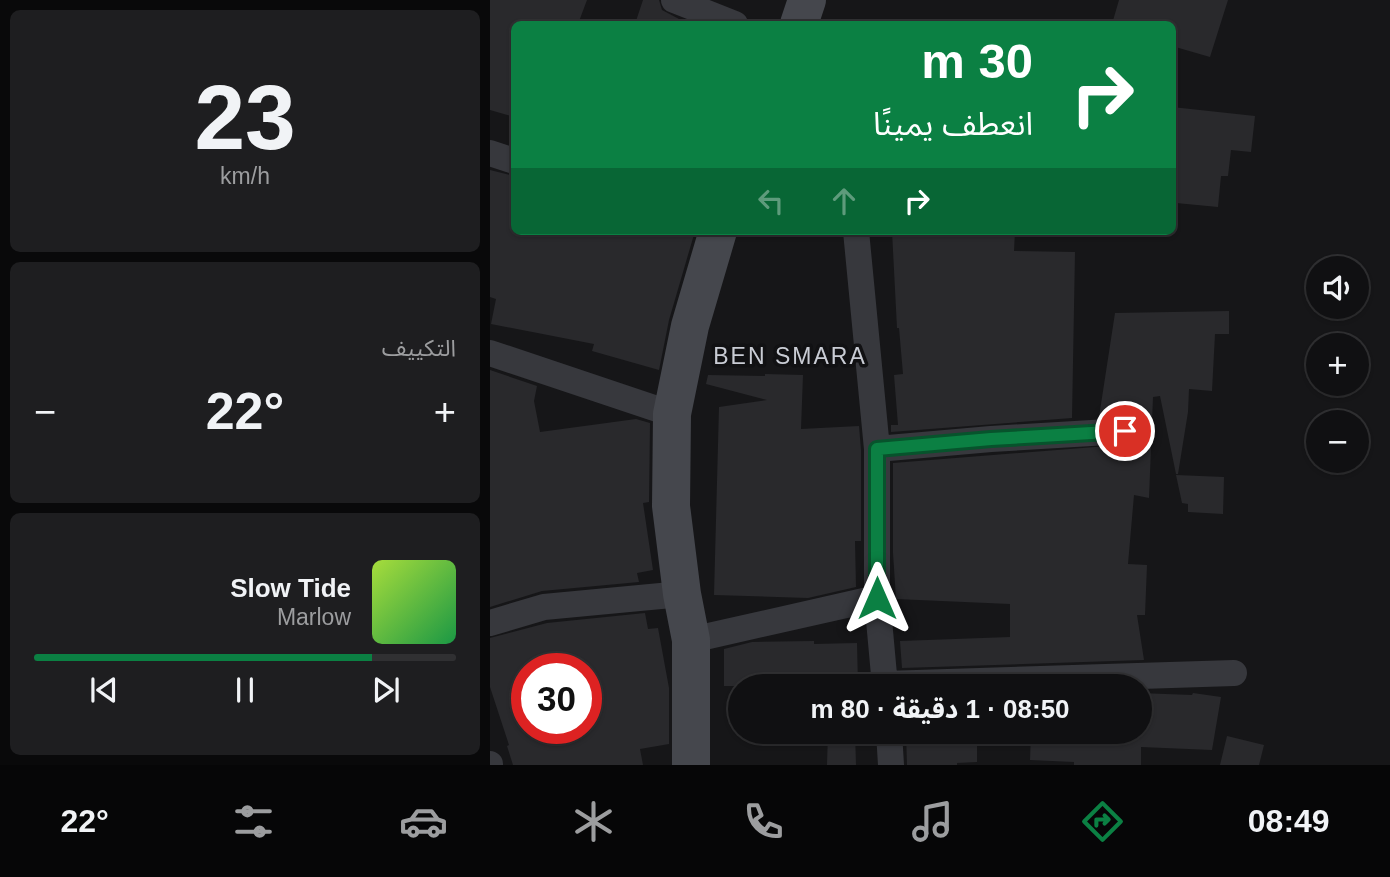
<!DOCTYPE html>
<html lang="ar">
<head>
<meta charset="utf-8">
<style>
	body { margin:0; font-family:Helvetica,"Noto Sans Arabic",sans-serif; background:#1e1e20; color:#f1f3f6; direction:rtl; height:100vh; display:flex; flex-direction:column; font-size:26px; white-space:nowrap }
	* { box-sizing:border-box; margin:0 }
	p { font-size:23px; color:#9c9d9f }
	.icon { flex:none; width:38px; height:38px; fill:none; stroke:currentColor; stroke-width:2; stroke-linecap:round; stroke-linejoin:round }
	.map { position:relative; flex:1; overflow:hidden; direction:ltr }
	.panel { display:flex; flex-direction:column; gap:10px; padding:10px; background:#09090a; width:490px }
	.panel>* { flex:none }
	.hud { position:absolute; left:21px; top:21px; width:665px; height:214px; border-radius:10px; box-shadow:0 2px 5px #0004,0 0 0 2px #303032; direction:rtl; background:#0b8043; color:#fff; overflow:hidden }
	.buttons { position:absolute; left:816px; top:256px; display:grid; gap:14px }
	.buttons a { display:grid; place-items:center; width:63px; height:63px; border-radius:50%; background:#101012; box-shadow:0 2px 5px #0004,0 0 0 2px #303032; font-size:35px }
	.speed { position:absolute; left:21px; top:653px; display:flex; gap:14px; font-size:35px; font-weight:700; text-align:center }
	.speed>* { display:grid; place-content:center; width:91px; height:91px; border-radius:50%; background:#101012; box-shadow:0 2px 5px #0004,0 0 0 2px #303032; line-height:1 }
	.speed .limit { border:10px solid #d22; background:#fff; color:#111 }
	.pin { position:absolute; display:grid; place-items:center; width:60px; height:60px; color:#fff; margin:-30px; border:4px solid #fff; border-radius:50%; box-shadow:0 2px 7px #0007 }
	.me { position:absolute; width:77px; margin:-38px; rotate:0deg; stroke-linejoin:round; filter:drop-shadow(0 0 5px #0008) }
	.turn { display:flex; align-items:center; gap:24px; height:147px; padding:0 28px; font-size:32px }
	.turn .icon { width:91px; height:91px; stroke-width:2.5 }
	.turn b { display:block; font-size:49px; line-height:60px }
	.lanes { display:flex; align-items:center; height:66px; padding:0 28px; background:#0003; justify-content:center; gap:35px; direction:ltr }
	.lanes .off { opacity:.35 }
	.big { font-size:52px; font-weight:700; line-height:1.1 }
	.panel .widget { flex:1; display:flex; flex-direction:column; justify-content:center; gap:10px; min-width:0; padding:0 24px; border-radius:10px; background:#1e1e20 }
	.panel .dial { align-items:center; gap:0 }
	.dial b { font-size:91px; line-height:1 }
	.song { display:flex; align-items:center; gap:21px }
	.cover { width:84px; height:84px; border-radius:10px; background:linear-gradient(135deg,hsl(80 70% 55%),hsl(140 70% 35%)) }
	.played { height:7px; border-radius:4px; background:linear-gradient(90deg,#0b8043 80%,#303032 80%) }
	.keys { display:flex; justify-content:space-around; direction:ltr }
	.heat { display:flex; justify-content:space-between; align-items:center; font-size:38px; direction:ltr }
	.trip { position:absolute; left:238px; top:674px; width:424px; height:70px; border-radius:35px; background:#101012; box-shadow:0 2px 5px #0004,0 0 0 2px #303032; font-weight:700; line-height:70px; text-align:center; direction:rtl }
	.tab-bar { display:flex; height:112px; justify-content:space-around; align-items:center; background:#060607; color:#9c9d9f }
	.tab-bar .icon { width:49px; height:49px }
	.tab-bar .selected { color:#0b8043 }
	.tab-bar b { font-size:32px; color:#f1f3f6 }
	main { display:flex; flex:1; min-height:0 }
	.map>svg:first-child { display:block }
</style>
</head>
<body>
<main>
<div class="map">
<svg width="900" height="765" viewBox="0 0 900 765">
	<rect width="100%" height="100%" fill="#161618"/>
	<path fill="#29292c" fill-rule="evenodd" d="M0,0H97L88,24H24V117L0,110Z
		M153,0H169L172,10L189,19L187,24H145Z
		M629,0H738L720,57L682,46V24H622Z
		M682,107L765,116L761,152L741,150L738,176H731L728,207L686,203L688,179L682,178Z
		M0,170L24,176V231H205L179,320L169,370L102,351L104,344L1,324L6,299L0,297Z
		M402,231H525L524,251L585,252L582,418L401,432V425H408L404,375L413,374L409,328H407Z
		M739,311V334H725L722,391L699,389L698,412L688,474H686L670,396L663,397L659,498L644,495L638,564L657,565L655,615H647L654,660L412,668L410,641L520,637V604L406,599L403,553V463L643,444L649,439L651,431L648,423L643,417L634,415L609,417L625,313Z
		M0,370L47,386L44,401L50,432L146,419L160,423L159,502L153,503L163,570L147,573L149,582L52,591L0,607Z
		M275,374L313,375L311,429L369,426L371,450V541H365L366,587L318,598L224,595L229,407L277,400L216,384L218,375L275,376Z
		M686,475L734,477L733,514L698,512V504L692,503Z
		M155,613L158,629L168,628L179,688V744L150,749L153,765H23L17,746L19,745L0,687V638L57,623ZM37,668H96V728H37Z
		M324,641V644L367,643L368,686H234V649L262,642Z
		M649,693L702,695L703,693L731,697L722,750L651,747V765H584V762L540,760L541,732H649Z
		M338,732H365L366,765H337Z
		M416,732H487V762L467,763V765H417Z
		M737,736L774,745L769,765H730Z"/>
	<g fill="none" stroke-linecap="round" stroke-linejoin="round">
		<path stroke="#37383d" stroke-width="26" d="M184,0L245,24
			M0,153L24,161
			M366,231L387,449V598L395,686
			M0,353L182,414
			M387,449L501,439L635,431
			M0,623L54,607L192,594
			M201,640L387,598
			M395,684L744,673
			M399,732L401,765
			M0,764V765"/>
		<path stroke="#45474d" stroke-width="38" d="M309,24L317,0
			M201,765V640L192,594L181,506L182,414L200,326L228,231"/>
	</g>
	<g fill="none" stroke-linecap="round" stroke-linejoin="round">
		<defs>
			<path id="route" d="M387,598V449L501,439L635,431"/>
		</defs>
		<use href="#route" stroke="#07532c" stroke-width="18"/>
		<use href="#route" stroke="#0b8043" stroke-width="12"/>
	</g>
	<g text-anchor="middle" stroke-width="7" stroke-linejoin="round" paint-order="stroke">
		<g font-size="23" letter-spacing="2" fill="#c9ccd4" stroke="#111113">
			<text x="300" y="364">BEN SMARA</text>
		</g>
	</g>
</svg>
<div class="buttons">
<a><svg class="icon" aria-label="sound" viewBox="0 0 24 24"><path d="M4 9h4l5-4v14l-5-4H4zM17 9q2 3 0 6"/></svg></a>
<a>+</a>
<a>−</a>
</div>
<div class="speed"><div class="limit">30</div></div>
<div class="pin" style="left:635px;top:431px;background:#d93025"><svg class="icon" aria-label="arrive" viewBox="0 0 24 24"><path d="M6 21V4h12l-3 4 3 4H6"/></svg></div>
<svg class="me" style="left:387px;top:598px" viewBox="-20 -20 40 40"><path d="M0-17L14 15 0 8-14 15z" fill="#0b8043" stroke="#fff" stroke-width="4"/></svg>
<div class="trip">08:50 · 1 دقيقة · 80 m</div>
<div class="hud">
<div class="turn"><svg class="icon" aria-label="right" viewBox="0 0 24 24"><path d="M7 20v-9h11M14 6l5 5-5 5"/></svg><div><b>30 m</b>انعطف يمينًا</div></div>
<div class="lanes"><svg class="icon off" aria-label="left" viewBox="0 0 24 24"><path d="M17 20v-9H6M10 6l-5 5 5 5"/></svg><svg class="icon off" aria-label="ahead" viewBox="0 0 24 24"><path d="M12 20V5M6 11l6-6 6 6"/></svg><svg class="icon" aria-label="right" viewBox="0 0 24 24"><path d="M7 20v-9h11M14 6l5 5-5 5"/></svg></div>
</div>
</div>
<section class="panel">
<div class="widget dial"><b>23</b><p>km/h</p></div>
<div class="widget"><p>التكييف</p>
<div class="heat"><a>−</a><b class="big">22°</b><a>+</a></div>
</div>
<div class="widget">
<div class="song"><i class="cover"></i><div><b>Slow Tide</b><p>Marlow</p></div></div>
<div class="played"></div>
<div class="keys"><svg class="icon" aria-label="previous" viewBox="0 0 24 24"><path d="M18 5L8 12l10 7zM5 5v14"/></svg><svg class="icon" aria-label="pause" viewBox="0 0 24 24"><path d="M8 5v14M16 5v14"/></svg><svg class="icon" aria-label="next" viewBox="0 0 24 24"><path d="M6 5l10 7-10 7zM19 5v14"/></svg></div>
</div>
</section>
</main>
<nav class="tab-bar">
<b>08:49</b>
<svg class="icon selected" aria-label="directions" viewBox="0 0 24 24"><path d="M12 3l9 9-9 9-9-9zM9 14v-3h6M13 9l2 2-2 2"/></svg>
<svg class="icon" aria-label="music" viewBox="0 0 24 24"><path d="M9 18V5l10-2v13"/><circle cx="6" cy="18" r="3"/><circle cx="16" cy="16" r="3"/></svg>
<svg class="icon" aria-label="phone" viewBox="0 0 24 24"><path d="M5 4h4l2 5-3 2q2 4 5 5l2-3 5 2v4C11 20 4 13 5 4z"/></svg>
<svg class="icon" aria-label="climate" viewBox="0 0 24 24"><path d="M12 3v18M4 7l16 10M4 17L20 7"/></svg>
<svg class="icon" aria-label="car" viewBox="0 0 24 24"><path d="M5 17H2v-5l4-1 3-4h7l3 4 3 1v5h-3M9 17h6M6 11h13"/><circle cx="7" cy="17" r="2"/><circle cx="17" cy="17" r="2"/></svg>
<svg class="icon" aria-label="filters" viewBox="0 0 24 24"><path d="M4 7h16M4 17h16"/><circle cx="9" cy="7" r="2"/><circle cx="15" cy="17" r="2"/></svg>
<b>22°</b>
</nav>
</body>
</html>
